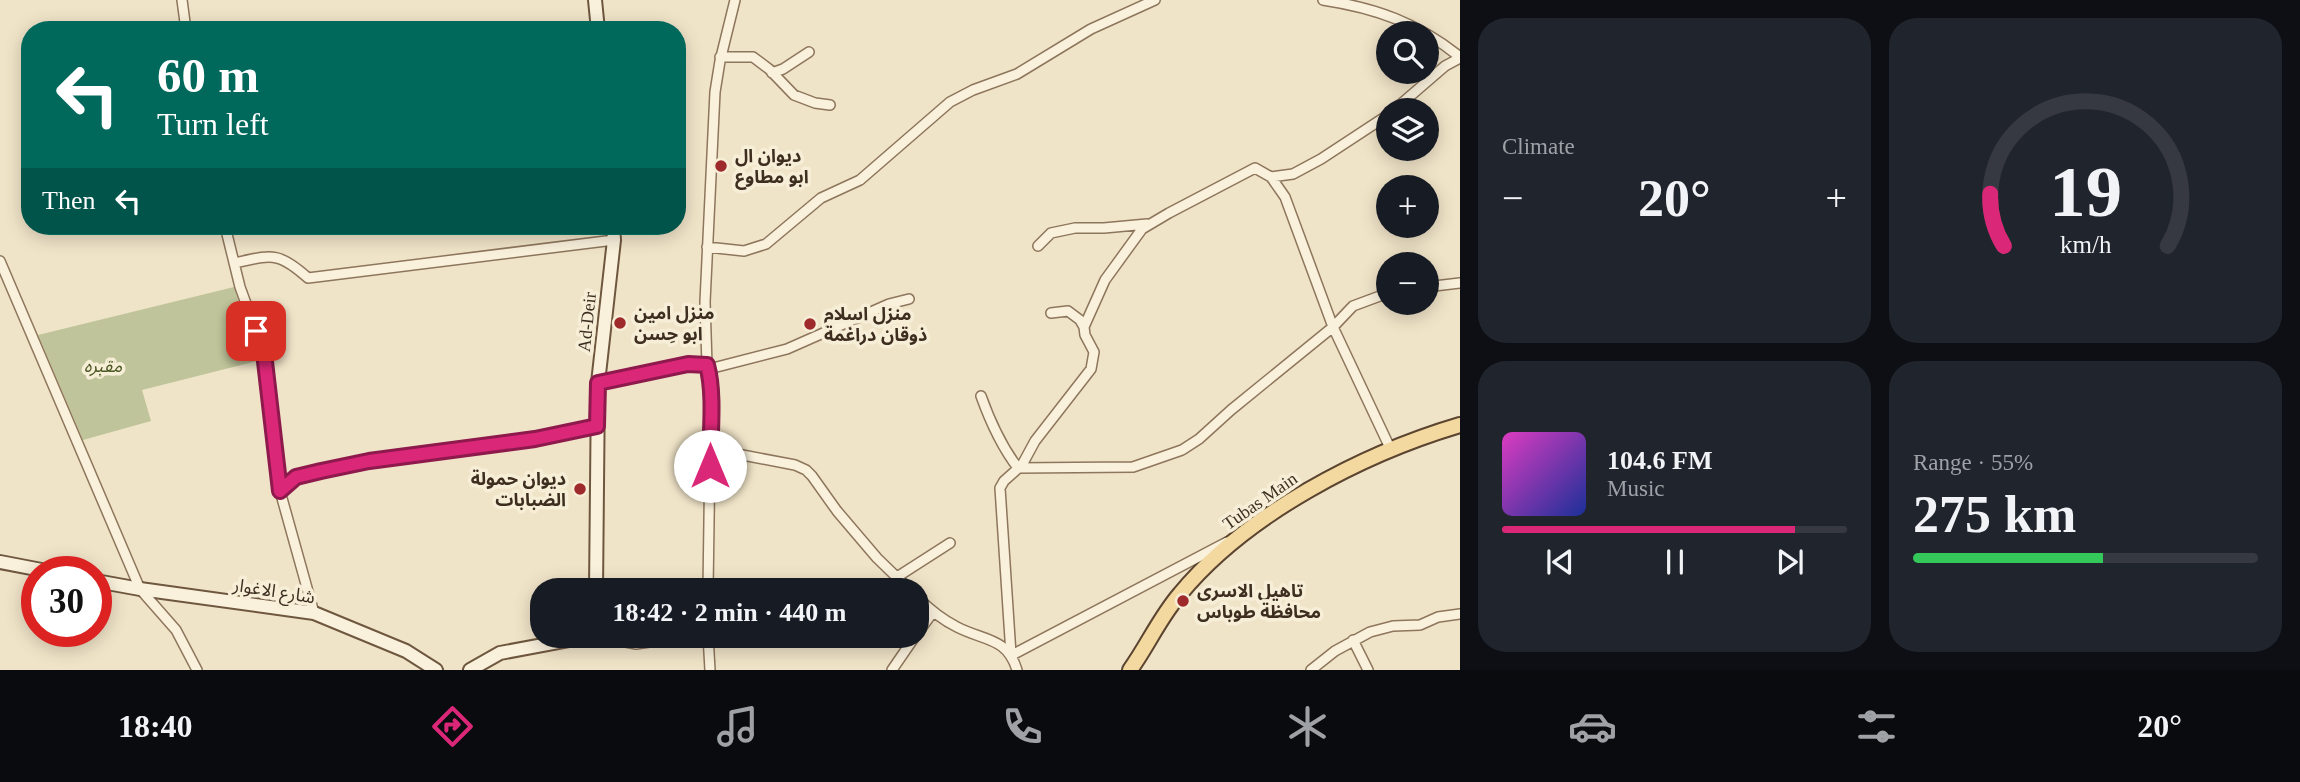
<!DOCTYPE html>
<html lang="en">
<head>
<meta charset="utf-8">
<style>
	body { margin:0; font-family:"Times New Roman","Noto Sans Arabic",serif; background:#20242c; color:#f1f3f6; height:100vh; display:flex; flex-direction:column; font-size:26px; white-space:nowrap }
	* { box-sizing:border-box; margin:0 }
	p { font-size:23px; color:#9ea1a6 }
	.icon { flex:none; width:38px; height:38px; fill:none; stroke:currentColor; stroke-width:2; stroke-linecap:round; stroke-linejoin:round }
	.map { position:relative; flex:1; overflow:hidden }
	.drawer { display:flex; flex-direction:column; gap:18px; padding:18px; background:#0d0f14; width:840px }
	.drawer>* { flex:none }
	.hud { position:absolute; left:21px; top:21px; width:665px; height:214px; border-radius:28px; box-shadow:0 4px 18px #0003; background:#00695c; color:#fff; overflow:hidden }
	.controls { position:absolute; left:1376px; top:21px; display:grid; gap:14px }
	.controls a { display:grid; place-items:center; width:63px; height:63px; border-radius:50%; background:#171b24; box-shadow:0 4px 18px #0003; font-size:35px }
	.speed { position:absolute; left:21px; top:556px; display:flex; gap:14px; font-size:35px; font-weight:700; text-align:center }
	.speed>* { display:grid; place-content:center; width:91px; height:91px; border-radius:50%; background:#171b24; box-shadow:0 4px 18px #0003; line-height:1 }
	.speed .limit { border:10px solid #d22; background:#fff; color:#111 }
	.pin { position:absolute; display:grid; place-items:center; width:60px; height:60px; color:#fff; margin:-30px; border-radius:14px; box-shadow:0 4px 10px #0006 }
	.me { position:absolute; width:77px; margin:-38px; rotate:0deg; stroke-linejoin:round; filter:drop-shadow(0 0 5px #0008) }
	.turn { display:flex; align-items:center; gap:24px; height:147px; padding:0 21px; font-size:32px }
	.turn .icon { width:91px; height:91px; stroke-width:2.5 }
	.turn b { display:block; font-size:49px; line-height:60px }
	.then { display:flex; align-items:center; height:66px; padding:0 21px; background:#0003; gap:14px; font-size:26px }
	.big { font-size:52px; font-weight:700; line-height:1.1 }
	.drawer .card { flex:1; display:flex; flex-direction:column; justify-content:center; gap:10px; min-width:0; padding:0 24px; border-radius:28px; background:#20242c }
	.drawer .dial { align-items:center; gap:0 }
	.dial svg { height:182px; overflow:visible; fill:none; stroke:#363941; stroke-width:7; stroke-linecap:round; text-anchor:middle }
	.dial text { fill:#f1f3f6; stroke:none }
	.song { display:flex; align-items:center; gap:21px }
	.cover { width:84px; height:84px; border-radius:10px; background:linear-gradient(135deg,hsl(310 70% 55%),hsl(230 70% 35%)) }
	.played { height:7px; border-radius:4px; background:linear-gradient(90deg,#db2777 85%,#363941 85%) }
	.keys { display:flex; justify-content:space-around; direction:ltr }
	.heat { display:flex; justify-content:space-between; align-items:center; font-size:38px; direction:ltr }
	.charge { height:10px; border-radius:5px; background:linear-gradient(90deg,#34c759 55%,#363941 0) }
	.drawer .tiles { flex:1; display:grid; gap:18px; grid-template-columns:repeat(2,1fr) }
	.trip { position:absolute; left:530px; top:578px; width:399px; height:70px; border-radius:28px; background:#171b24; box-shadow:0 4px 18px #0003; font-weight:700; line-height:70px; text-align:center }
	.tabs { display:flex; height:112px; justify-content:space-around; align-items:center; background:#090b0e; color:#9ea1a6 }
	.tabs .icon { width:49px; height:49px }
	.tabs .current { color:#db2777 }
	.tabs b { font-size:32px; color:#f1f3f6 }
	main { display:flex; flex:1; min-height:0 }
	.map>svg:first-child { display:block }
</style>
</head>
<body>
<main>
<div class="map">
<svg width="1460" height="670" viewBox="0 0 1460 670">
	<rect width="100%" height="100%" fill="#f0e4c8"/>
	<path fill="#bfc49a" d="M234,287L257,361L142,390L151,421L83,440L38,335Z"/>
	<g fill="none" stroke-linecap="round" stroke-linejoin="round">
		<defs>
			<path id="street" d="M182,0L186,30
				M1323,0C1376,8 1418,23 1460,57
				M580,30L598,28
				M720,57H753L769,69L794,95L815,103L830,105
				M772,73L783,69L809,52
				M1394,110L1445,66L1460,58
				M1271,177L1293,174L1321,159L1388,115
				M225,226L240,287L264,353L280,491
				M1038,246L1051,233L1075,228H1104L1147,224
				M707,247L744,251L766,244L821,198L860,180L950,102L973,90L1017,74L1091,29L1155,0
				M0,261L140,589L176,630L197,670
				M234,263C272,255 278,251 308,278L614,240
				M1426,287L1460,283
				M1051,313L1068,311L1080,320L1084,327
				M709,369L787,349L889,304L909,299
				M598,383L688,364L707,365
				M981,396C990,421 1001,446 1018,468L1133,467L1182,450L1199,439L1231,410L1333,327L1353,306L1388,293
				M711,449L795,465L806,470L812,476L837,511L877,558L910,590
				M897,577L950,543
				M708,590L711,384L707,365L705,302L715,92L720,61L735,0
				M917,597C929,609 941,619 957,627C984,641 1007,637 1017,670
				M314,613L280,491L296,477L369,461L535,439L597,426
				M917,634L933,612
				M708,635L710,670
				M596,636L636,644L696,635
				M1353,640L1368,670
				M1011,654L1000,488L1004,481L1022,465L1035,441L1091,369L1094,352L1085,335L1084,327L1105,280L1142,229L1169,213L1255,168L1271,177L1285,197L1333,327L1391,450
				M1012,655L1227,542
				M892,670L916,635
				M1311,670L1335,651L1370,632L1393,626L1420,625L1438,617L1460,614"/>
			<path id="secondary" d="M595,0L598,30
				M0,562L52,572
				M96,581L140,589L314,613L406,651L436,670
				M596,590L598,383L614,240L613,226
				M470,670L500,653L596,635"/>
			<path id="primary" d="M1130,670C1148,645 1160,617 1180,594C1246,514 1362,454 1460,425"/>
		</defs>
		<use href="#street" stroke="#8d765c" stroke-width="12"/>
		<use href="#secondary" stroke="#6f573f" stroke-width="16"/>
		<use href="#primary" stroke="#5b4430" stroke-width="18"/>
		<use href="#street" stroke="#faf1dc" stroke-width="9"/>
		<use href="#secondary" stroke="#faf1dc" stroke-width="12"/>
		<use href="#primary" stroke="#f3d9a0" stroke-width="14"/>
	</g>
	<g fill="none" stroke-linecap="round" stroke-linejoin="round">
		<defs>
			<path id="route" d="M256,331L264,353L280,491L296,477L321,471L369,461L535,439L597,426L598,383L688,364L707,365C715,394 710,435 710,466"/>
		</defs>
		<use href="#route" stroke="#8e194d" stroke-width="18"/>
		<use href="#route" stroke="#db2777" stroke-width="12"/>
	</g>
	<g fill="#9e2a2b" stroke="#f7eed8" stroke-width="2.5">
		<circle cx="721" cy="166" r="7"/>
		<circle cx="620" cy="323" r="7"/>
		<circle cx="810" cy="324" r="7"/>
		<circle cx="580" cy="489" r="7"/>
		<circle cx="1183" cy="601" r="7"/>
	</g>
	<g text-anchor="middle" stroke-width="7" stroke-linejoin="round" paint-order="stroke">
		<g font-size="18" font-weight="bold" fill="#3d2e20" stroke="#f7eed8" text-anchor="start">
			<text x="735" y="162">ديوان ال<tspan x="735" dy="21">ابو مطاوع</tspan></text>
			<text x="634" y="319">منزل امين<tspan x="634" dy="21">ابو حِسن</tspan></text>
			<text x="824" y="320">منزل اسلام<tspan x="824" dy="21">ذوقان دراغمة</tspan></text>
			<text x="566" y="485" text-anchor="end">ديوان حمولة<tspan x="566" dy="21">الضبابات</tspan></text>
			<text x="1197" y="597">تاهيل الاسرى<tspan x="1197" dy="21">محافظة طوباس</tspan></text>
		</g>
		<g font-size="18" fill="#3d2e20" stroke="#f7eed8">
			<text transform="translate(587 322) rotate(-84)" y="6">Ad-Deir</text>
			<text transform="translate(1260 501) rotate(-35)" y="6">Tubas Main</text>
			<text transform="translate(274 591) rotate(9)" y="6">شارع الاغوار</text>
		</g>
		<g font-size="18" font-style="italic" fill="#4d5a26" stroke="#f7eed8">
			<text x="103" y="372">مقبره</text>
		</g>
	</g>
</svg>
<div class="controls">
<a><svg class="icon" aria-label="search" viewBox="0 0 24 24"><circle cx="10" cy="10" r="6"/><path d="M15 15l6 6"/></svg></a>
<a><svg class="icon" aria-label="layers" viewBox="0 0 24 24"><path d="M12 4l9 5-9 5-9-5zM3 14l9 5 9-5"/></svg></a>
<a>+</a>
<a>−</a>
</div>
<div class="speed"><div class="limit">30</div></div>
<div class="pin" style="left:256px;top:331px;background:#d93025"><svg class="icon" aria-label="arrive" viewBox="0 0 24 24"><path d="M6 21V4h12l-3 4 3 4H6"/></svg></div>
<svg class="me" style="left:710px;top:466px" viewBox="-20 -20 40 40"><circle r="19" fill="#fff"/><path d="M0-13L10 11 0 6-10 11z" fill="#db2777"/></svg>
<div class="trip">18:42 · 2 min · 440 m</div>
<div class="hud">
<div class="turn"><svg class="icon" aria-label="left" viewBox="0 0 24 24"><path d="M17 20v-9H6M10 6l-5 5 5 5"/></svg><div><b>60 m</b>Turn left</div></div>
<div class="then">Then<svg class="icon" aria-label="left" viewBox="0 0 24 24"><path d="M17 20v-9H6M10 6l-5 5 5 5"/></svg></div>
</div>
</div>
<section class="drawer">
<div class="tiles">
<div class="card"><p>Climate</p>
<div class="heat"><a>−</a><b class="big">20°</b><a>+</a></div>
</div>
<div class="card dial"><svg viewBox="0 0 100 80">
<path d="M14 69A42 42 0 1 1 86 69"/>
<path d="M14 69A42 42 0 0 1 8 46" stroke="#db2777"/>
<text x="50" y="56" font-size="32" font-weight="700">19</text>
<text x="50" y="72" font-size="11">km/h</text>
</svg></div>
<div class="card">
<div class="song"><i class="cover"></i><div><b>104.6 FM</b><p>Music</p></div></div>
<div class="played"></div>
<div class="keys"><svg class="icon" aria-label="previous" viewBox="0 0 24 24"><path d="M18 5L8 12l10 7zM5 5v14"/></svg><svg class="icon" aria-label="pause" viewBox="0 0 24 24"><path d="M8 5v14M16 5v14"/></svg><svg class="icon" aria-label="next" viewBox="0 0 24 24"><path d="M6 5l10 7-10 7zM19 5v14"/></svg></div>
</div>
<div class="card"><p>Range · 55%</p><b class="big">275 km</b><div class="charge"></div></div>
</div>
</section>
</main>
<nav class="tabs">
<b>18:40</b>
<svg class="icon current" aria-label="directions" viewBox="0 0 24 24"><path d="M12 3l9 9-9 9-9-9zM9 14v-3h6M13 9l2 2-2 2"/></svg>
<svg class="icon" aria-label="music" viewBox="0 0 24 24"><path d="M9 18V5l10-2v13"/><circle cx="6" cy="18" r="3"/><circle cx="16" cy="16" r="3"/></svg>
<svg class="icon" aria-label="phone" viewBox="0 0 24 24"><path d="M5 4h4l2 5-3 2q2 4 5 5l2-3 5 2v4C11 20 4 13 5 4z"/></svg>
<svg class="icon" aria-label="climate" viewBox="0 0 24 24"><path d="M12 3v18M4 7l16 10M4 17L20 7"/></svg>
<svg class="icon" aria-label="car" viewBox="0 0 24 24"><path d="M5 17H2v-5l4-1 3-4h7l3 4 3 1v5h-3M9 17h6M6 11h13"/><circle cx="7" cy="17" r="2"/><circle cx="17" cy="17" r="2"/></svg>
<svg class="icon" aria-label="filters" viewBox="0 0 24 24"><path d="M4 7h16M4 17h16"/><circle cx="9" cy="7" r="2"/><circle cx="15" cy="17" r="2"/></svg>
<b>20°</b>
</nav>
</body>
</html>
